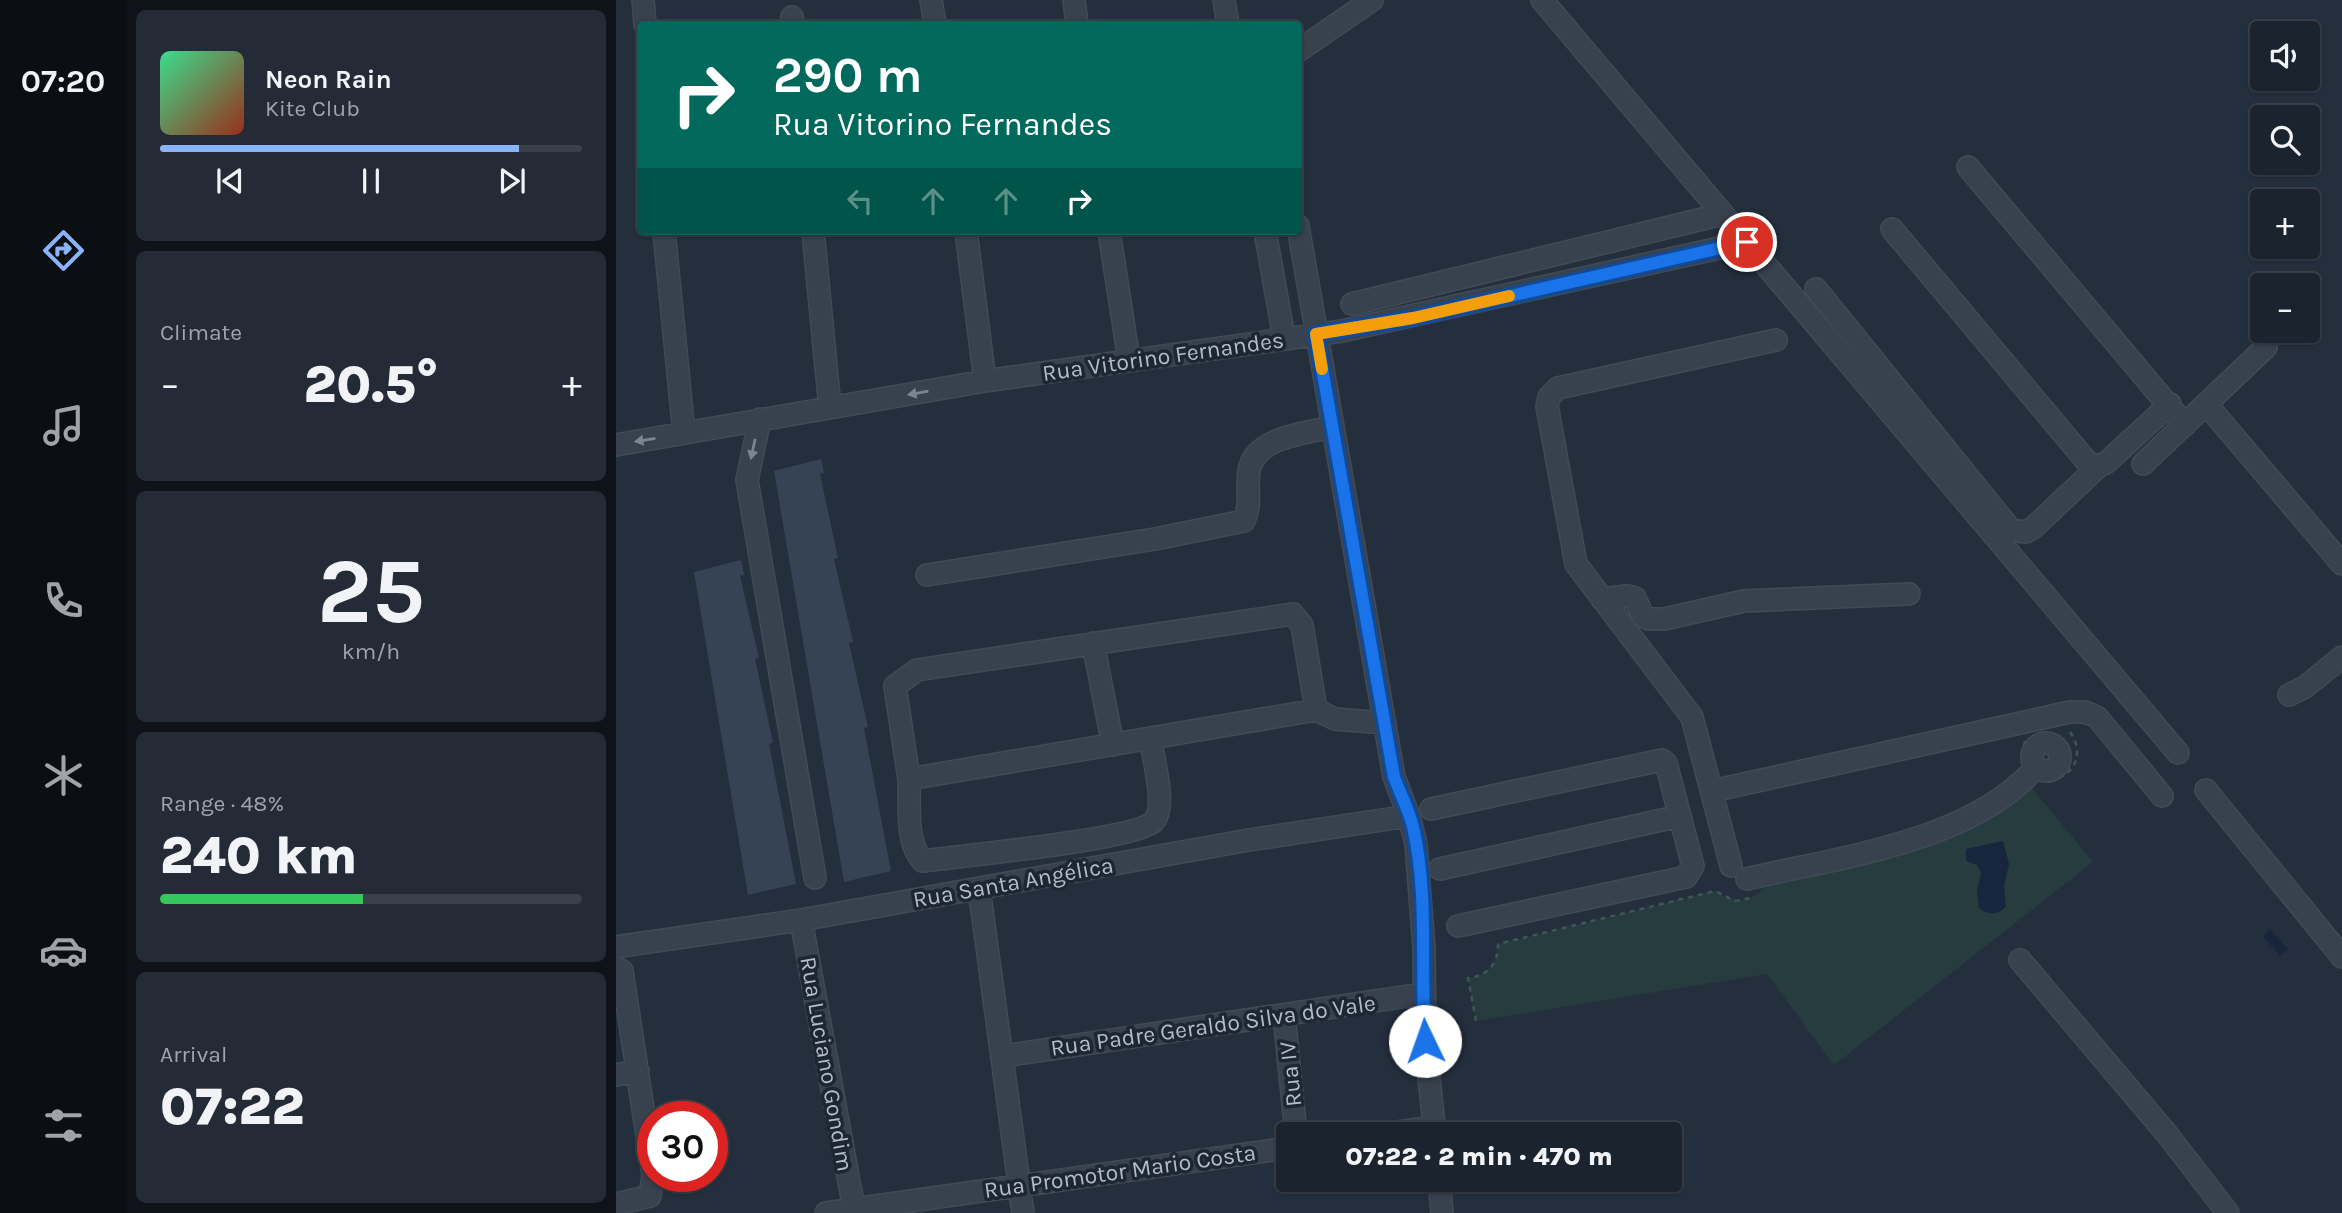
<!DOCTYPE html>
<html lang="en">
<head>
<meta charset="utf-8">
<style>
	body { margin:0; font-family:Karla,sans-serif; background:#242b36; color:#f1f3f6; height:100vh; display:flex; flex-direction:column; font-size:26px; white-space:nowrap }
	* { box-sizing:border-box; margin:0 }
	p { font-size:23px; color:#a0a4aa }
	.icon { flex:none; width:38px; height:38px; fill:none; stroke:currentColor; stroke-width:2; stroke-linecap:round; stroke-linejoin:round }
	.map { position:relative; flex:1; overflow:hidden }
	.details { display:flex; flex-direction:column; gap:10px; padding:10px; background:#0f1319; width:490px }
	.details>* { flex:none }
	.guide { position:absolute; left:21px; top:21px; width:665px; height:214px; border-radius:7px; box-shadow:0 2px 5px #0004,0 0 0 2px #39404a; background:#00695c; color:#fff; overflow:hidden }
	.fabs { position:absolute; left:1634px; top:21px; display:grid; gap:14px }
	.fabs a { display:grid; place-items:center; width:70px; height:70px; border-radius:7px; background:#1b232e; box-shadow:0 2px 5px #0004,0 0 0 2px #39404a; font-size:35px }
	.speed { position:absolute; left:21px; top:1101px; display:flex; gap:14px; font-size:35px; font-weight:700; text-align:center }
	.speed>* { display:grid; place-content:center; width:91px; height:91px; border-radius:50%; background:#1b232e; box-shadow:0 2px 5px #0004,0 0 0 2px #39404a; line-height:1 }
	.speed .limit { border:10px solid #d22; background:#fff; color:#111 }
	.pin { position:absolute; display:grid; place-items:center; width:60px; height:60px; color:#fff; margin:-30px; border:4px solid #fff; border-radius:50%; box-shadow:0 2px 7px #0007 }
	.me { position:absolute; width:77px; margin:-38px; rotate:357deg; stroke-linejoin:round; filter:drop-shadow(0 0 5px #0008) }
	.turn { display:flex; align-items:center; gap:24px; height:147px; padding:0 21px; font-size:32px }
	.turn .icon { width:91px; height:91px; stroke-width:2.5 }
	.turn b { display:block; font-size:49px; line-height:60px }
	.lanes { display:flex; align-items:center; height:66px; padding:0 21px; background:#0003; justify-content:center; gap:35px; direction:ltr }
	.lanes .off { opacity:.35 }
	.big { font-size:52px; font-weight:800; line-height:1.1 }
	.details .card { flex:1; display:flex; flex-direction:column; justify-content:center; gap:10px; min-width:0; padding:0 24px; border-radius:10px; background:#242b36 }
	.details .dial { align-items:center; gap:0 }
	.dial b { font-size:91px; line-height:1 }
	.song { display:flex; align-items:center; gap:21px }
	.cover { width:84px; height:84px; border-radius:10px; background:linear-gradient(135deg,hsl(150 70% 55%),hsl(10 70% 35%)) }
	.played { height:7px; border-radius:4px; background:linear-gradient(90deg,#8ab4f8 85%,#39404a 85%) }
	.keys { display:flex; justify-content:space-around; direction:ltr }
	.heat { display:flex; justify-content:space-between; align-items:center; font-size:38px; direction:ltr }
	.charge { height:10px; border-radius:5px; background:linear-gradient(90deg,#34c759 48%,#39404a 0) }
	.trip { position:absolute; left:660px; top:1122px; width:406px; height:70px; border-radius:7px; background:#1b232e; box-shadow:0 2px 5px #0004,0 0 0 2px #39404a; font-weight:800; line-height:70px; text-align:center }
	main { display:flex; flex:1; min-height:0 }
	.tab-bar { display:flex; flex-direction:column; width:126px; justify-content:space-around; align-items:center; background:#0b0e12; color:#a0a4aa }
	.tab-bar .icon { width:49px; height:49px }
	.tab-bar .current { color:#8ab4f8 }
	.tab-bar b { font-size:32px; color:#f1f3f6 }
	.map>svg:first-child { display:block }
</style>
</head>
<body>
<main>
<nav class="tab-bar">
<b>07:20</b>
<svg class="icon current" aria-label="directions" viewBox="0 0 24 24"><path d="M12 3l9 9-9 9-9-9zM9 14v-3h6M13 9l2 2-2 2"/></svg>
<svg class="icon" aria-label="music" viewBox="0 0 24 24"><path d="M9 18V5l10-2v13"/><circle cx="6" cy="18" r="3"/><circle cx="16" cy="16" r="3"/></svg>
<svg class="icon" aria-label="phone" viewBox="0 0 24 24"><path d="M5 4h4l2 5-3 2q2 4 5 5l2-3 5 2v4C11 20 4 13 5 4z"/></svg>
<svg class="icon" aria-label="climate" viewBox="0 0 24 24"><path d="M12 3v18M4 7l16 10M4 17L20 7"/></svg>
<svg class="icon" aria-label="car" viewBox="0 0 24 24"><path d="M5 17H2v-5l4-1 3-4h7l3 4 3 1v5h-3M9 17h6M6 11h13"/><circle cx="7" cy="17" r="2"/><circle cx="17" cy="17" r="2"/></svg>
<svg class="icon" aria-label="filters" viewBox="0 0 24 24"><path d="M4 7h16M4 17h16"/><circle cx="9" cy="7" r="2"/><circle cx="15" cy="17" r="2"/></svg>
</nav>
<section class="details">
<div class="card">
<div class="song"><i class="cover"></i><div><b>Neon Rain</b><p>Kite Club</p></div></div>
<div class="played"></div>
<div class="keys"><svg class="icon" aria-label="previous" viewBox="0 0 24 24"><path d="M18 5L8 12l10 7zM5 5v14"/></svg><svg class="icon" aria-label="pause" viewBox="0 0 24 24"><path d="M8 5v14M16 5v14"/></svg><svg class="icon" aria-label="next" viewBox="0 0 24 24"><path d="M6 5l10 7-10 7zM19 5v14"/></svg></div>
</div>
<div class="card"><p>Climate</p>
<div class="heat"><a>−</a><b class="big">20.5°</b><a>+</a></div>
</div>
<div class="card dial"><b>25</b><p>km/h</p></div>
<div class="card"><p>Range · 48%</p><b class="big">240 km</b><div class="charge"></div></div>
<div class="card"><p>Arrival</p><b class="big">07:22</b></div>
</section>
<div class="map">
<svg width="1726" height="1213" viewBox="0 0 1726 1213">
	<rect width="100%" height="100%" fill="#242f3e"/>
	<path fill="#263c3f" d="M1416,788L1477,862L1218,1065L1151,974L860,1021L852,978C872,976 882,964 882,944L1099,891C1120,905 1140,902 1154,881L1334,839L1378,816Z"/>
	<path fill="#17263c" d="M1387,841L1393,864L1388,886L1390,906C1383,915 1372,916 1363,908L1361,890L1365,873L1361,865L1350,861V849Z
		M1654,929L1672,949L1664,956L1647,936Z"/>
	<path fill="#364354" d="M205,459L208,473L204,474L222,558L218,559L237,642L233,643L252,727L248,728L275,871L228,882L158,471Z
		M125,560L128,575L124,576L143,658L139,659L157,743L153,744L180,884L132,895L78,572Z"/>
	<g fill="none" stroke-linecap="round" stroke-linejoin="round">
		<defs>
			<path id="minor" d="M27,0L29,24
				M315,0L319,24
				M458,0L461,24
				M608,0L612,24
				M926,0L1562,753
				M176,17L177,24
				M682,51L756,0
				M1352,167L1569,425
				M682,226L778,777L793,816L800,844L808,948L809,1041L819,1134
				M1276,229L1472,463L1480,466L1490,463L1554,404
				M48,231L68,433
				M197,231L214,408
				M350,231L369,381
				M493,231L513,360
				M649,231L668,338
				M1200,289L1395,530L1410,532L1418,527L1484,465
				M736,304L1107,214
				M1591,405L1726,564
				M144,419L131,480L199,878
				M0,445L369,381L726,331L1131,242
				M1527,464L1650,347
				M311,575L539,539L628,521C636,503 630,489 633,471C638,437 690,433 717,427
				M986,599L1011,596L1019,598L1027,616L1032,619H1048L1128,601L1293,594
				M477,643L497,745
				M1673,695L1689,687L1726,657
				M700,710L686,625L677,614L301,670L279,686L293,779L700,710L719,719L769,723
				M1416 757a14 14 0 1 1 28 0a14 14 0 1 1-28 0Z
				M293,779C294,804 289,843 307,861C343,856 520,840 538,821C551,807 537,757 534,738
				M1590,790L1726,957
				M1096,791L1454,712H1469L1481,717L1546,796
				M815,809L1046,760L1050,763L1077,866L1070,877L842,926
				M1115,866L1076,717L960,564L931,406L933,397L942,388L1160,340
				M824,869L1064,816
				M1131,879C1223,857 1356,842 1420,767
				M363,888L407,1213
				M185,920L238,1209
				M0,947L185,920L633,840L793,816
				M1404,960L1551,1134L1612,1213
				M0,968L6,971L37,1175
				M668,1015L680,1134
				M388,1056L806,994
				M0,1075L22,1071
				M767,1134L818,1127
				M823,1180L826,1213
				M0,1204L34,1196L37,1176
				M210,1213L672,1148"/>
		</defs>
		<use href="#minor" stroke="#414a57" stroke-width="24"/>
		<path stroke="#3f5557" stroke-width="2.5" stroke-dasharray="5 5" stroke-linecap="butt" d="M1407,755L1409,741
			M1433,780C1459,777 1469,753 1454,732
			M860,1021L852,978C872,976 882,964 882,944L1099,891L1119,901L1135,898"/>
		<use href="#minor" stroke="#38414e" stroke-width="21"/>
	</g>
	<defs><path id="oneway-solid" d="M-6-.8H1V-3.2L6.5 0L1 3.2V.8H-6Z" transform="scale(1.75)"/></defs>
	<g fill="#7c8592">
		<use href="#oneway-solid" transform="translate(302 393) rotate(170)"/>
		<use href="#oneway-solid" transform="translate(29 440) rotate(171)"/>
		<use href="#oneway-solid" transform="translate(137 449) rotate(102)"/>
	</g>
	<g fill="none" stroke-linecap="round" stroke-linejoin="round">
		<defs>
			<path id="route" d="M809,1041C804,970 813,896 797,827C793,810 784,793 778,777L700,334L797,318L1131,242"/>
		</defs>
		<use href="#route" stroke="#114b97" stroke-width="18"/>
		<use href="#route" stroke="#1a73e8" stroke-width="12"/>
		<path stroke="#f59e0b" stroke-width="12" d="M706,369L700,334L797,318L893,296"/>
	</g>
	<g text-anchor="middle" stroke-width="7" stroke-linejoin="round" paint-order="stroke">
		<g font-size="23" fill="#b4bcc9" stroke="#1d2633">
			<text transform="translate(547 356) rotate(-8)" y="8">Rua Vitorino Fernandes</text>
			<text transform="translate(397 882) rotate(-10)" y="8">Rua Santa Angélica</text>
			<text transform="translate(597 1025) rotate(-8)" y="8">Rua Padre Geraldo Silva do Vale</text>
			<text transform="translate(211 1064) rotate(80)" y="8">Rua Luciano Gondim</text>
			<text transform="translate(674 1074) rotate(-96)" y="8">Rua IV</text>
			<text transform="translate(504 1171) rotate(-8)" y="8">Rua Promotor Mario Costa</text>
		</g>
	</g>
</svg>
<div class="fabs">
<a><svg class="icon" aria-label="sound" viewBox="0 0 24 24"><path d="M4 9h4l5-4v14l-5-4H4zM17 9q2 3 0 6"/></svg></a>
<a><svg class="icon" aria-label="search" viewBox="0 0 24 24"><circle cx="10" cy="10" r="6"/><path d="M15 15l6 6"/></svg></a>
<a>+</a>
<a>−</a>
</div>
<div class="speed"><div class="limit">30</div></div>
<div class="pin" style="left:1131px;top:242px;background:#d93025"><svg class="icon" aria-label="arrive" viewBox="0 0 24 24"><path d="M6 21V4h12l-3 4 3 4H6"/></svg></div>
<svg class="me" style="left:809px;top:1041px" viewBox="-20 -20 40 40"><circle r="19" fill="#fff"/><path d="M0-13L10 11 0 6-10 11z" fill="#1a73e8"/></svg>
<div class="trip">07:22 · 2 min · 470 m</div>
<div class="guide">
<div class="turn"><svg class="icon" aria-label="right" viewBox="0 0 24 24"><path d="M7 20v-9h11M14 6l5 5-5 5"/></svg><div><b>290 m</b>Rua Vitorino Fernandes</div></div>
<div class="lanes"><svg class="icon off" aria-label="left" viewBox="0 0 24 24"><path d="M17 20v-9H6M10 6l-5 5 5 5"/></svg><svg class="icon off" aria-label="ahead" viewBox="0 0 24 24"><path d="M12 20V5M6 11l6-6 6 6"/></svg><svg class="icon off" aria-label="ahead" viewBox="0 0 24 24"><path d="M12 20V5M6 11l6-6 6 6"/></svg><svg class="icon" aria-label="right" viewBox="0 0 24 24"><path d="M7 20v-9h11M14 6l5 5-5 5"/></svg></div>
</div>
</div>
</main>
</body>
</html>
